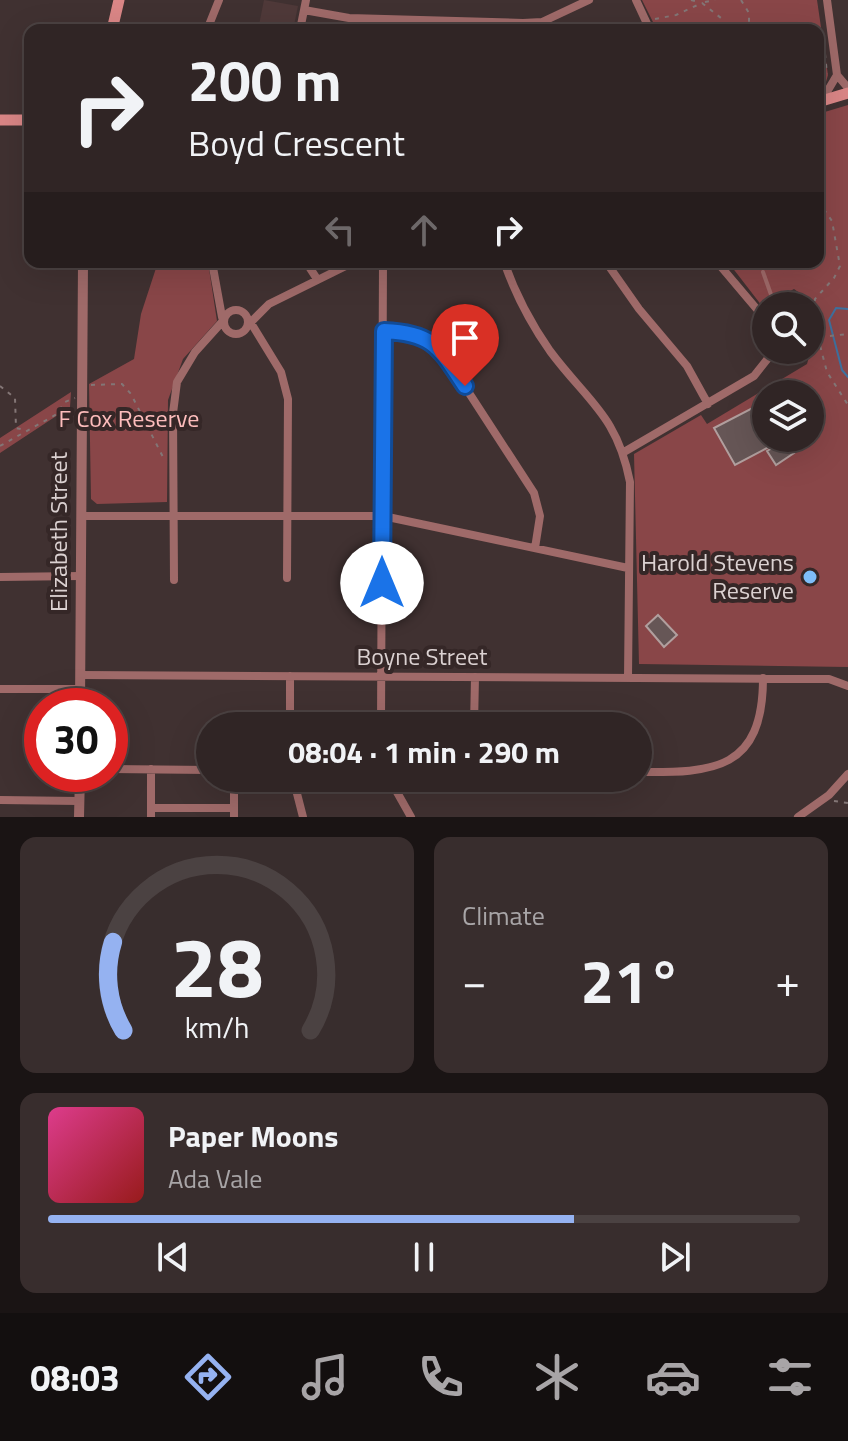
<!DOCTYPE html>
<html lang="en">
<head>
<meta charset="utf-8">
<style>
	body { margin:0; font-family:"Titillium Web",sans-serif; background:#382d2d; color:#f1f3f6; height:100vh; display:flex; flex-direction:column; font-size:30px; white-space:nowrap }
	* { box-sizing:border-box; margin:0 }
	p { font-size:26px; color:#a8a5a7 }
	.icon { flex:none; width:44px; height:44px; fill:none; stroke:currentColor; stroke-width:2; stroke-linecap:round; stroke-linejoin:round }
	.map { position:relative; height:817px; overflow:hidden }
	.panel { display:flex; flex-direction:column; gap:20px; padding:20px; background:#1a1414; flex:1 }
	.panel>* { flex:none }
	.guide { position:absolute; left:24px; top:24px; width:800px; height:244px; border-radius:16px; box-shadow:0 8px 32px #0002,0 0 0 2px #4b4242; background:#302525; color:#f1f3f6; overflow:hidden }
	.tools { position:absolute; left:752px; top:292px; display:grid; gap:16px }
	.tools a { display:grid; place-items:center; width:72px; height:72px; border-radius:50%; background:#302525; box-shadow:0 8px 32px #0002,0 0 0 2px #4b4242; font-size:40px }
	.speed { position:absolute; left:24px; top:688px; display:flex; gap:16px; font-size:40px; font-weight:700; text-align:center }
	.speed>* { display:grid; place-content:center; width:104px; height:104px; border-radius:50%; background:#302525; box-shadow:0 8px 32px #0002,0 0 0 2px #4b4242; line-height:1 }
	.speed .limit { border:12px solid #d22; background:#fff; color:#111 }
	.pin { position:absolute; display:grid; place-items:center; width:68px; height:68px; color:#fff; margin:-82px -34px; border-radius:50% 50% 50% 0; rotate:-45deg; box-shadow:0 0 8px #0007 }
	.pin .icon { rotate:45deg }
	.me { position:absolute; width:88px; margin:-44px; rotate:0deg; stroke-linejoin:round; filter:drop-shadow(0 0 6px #0008) }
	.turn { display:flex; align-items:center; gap:28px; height:168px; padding:0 32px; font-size:36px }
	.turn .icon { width:104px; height:104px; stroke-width:2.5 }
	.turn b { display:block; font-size:56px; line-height:68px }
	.lanes { display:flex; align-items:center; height:76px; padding:0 32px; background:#0003; justify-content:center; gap:40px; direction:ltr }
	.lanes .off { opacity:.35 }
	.big { font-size:60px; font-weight:700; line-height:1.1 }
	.panel .card { flex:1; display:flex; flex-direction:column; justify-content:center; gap:12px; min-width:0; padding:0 28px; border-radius:16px; background:#382d2d }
	.panel .dial { align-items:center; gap:0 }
	.dial svg { height:208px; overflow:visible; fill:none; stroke:#4b4242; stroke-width:7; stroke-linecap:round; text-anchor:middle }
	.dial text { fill:#f1f3f6; stroke:none }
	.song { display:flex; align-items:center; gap:24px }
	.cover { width:96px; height:96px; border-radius:12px; background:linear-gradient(135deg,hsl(330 70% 55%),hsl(0 70% 35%)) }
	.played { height:8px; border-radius:4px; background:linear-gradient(90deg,#95b2f1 70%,#4b4242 70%) }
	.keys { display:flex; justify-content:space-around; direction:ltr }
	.heat { display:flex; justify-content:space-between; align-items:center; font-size:44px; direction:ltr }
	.panel .tiles { flex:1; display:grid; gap:20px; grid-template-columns:1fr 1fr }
	.card:last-child { grid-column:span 2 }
	.trip { position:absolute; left:196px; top:712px; width:456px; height:80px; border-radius:40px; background:#302525; box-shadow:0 8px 32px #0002,0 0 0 2px #4b4242; font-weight:700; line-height:80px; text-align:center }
	.tabs { display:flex; height:128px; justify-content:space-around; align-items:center; background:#130f0f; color:#a8a5a7 }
	.tabs .icon { width:56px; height:56px }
	.tabs .on { color:#95b2f1 }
	.tabs b { font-size:36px; color:#f1f3f6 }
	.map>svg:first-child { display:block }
</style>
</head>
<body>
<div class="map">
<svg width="848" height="817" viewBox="0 0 848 817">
	<rect width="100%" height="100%" fill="#403131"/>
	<path fill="#4f3939" d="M264,0L298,6L293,30H258Z"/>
	<path fill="#894648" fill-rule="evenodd" d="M642,0H817L828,75L824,89L818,91V30H657Z
		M848,105V667L639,664L634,454L701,415L707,424L807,364L813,343L810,306H804L801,294L794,289L762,306L728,262H818V114ZM766,394H810V438H766Z
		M158,262H208L217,321L183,359L168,400L167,502L97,504L91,499L89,384L134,359L141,314Z
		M71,392L70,407L0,453V438Z"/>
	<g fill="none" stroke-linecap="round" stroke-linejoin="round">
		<path stroke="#3e719f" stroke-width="2" d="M848,309L836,308L829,320L842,370L848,377"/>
	</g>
	<path fill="#665656" stroke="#b19f9e" stroke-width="2" d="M801,382L808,394H779Z
		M766,401V438H786L735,465L714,428Z
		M785,441L794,453L776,465L767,451Z
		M658,615L677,635L664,647L646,626Z"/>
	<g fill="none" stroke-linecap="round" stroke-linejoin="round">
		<path stroke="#837676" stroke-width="2" stroke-dasharray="4 6" stroke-linecap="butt" d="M691,0L699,2
			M741,0L749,13V30
			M705,2L715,0
			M655,19L676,15L702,3L721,18L724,30
			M824,44L827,74
			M818,201L832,221L840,266L834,278L815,299L813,319L827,372L848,405
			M820,337L848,334
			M91,385L122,384L131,394L165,461
			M0,386L15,398L16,428L25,430
			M0,446L57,414L65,402L75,398
			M834,801L848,803"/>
		<path stroke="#9f6a69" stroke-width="4" d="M763,272L774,303"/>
		<path stroke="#9f6a69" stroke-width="8" d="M636,0L650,30
			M304,10L349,18L523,23L542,22L589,0
			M207,30L219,0
			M300,30L306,0
			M837,75L848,88
			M821,102L837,75L827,0
			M212,262L222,317
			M306,262L317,279
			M504,262C515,293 531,324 550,351C588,402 617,415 630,482L628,678
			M606,262L639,309L687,366L708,404
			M717,262L766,320
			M224 322a12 12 0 1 1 24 0a12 12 0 1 1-24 0Z
			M251,322L269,304L354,262
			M251,323L281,372L288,399L287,578
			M384,331C414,333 428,336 447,359L534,493L540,516L535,548
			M624,452L754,376L769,357L770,350
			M81,516H383L628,568
			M0,577L81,576
			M174,580L173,413L177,382L195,352L222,322
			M80,675L829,679L848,686
			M290,676V726
			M0,689H80
			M381,726L383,262
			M474,726L475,677
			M110,769L210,770
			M638,772C714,773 763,770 763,678
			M293,778L303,817
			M389,778L411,817
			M0,800L79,801
			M151,808H234
			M151,817V769
			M234,817V778
			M798,817L829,795L848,774"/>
		<path stroke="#9f6a69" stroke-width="10" d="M80,706L83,262
			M79,817L80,774"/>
		<path stroke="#da8686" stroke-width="11" d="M112,30L119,0
			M818,102L848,93
			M0,120H30"/>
	</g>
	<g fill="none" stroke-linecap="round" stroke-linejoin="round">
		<defs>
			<path id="route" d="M382,583L384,331C433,333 439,347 465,386"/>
		</defs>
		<use href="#route" stroke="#114b97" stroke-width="20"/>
		<use href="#route" stroke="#1a73e8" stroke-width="14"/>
	</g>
	<circle fill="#7ebdf9" stroke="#352727" stroke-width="3" cx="810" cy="577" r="8"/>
	<g text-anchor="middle" stroke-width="8" stroke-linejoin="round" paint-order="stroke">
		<g font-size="24" fill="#fdbdbc" stroke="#352727">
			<text x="129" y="427">F Cox Reserve</text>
		</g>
		<g font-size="24" fill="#dbd1d1" stroke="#352727">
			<text transform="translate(59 532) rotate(-90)" y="8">Elizabeth Street</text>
			<text x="422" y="665">Boyne Street</text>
		</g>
		<g font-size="24" fill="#dbd1d1" stroke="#352727" text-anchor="end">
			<text x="794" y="571">Harold Stevens<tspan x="794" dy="28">Reserve</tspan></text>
		</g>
	</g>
</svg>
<div class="tools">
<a><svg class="icon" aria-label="search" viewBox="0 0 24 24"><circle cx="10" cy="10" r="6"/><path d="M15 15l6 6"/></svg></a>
<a><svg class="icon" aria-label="layers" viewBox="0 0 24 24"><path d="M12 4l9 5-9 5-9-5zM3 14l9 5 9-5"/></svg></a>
</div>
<div class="speed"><div class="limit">30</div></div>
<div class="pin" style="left:465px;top:386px;background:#d93025"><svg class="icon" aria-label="arrive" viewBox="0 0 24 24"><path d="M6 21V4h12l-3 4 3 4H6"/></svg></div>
<svg class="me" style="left:382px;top:583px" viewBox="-20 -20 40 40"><circle r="19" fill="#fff"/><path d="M0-13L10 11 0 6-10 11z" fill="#1a73e8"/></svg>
<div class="trip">08:04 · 1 min · 290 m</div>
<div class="guide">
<div class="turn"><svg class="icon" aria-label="right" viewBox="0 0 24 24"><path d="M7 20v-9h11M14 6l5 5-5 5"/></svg><div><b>200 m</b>Boyd Crescent</div></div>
<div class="lanes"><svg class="icon off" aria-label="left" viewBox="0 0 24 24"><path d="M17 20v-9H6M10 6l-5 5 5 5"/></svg><svg class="icon off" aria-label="ahead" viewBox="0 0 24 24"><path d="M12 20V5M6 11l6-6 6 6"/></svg><svg class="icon" aria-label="right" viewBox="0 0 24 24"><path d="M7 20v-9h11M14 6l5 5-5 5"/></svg></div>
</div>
</div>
<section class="panel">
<div class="tiles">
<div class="card dial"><svg viewBox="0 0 100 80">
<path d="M14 69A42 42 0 1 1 86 69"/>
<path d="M14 69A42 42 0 0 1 10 35" stroke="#95b2f1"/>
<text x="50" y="56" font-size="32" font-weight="700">28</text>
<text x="50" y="72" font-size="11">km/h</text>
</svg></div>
<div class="card"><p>Climate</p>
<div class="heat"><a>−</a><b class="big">21°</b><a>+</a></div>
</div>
<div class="card">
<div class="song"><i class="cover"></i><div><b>Paper Moons</b><p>Ada Vale</p></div></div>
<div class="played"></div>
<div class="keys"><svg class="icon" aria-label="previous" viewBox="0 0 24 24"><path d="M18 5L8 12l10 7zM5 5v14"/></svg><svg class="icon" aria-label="pause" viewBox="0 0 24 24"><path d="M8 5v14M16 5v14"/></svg><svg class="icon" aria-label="next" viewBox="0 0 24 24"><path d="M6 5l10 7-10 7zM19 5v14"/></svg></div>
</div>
</div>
</section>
<nav class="tabs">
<b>08:03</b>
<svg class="icon on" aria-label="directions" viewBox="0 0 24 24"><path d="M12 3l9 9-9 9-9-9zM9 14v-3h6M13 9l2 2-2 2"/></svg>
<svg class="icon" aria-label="music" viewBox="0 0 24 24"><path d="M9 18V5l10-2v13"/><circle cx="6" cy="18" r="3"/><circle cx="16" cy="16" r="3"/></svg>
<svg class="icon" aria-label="phone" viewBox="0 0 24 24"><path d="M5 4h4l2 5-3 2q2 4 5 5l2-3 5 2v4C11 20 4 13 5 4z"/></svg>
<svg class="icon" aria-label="climate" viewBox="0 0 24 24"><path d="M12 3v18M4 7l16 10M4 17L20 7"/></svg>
<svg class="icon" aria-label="car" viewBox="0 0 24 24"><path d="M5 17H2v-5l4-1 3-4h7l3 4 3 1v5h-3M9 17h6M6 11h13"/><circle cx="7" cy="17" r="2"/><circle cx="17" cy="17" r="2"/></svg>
<svg class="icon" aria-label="filters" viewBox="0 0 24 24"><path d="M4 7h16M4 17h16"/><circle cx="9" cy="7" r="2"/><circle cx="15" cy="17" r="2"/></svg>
</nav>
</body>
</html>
